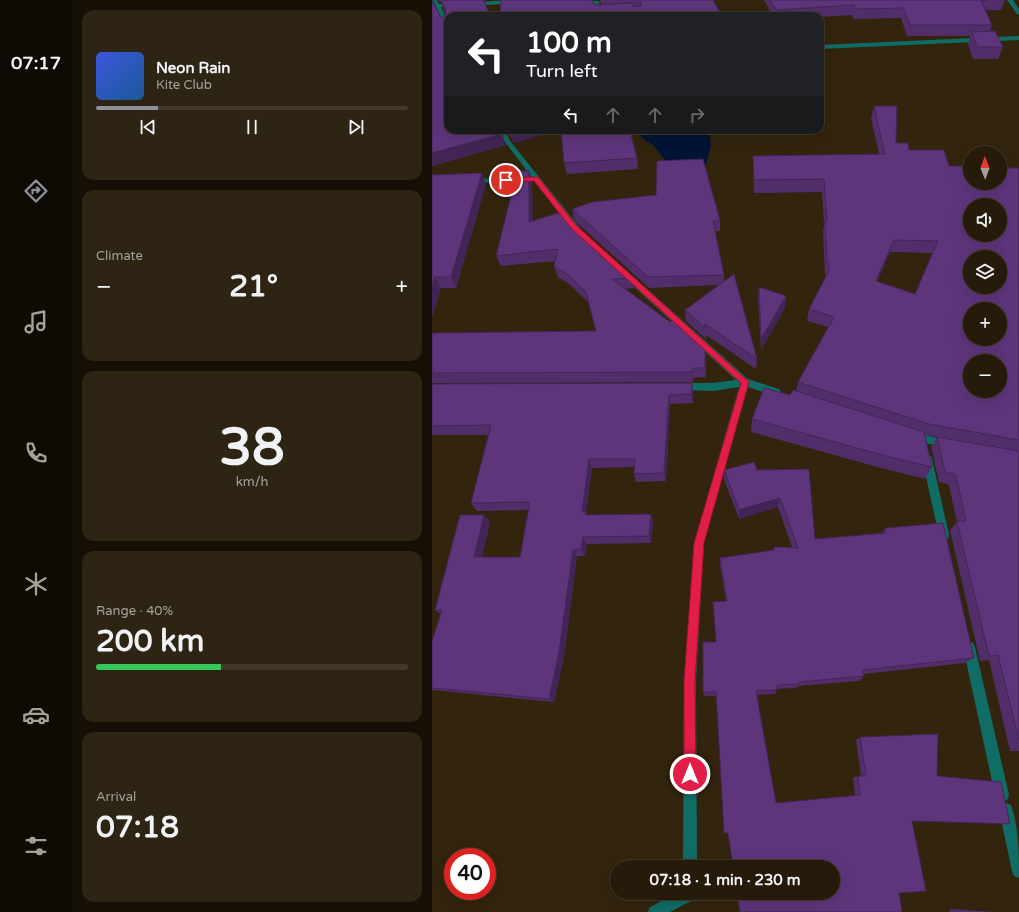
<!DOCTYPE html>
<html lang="en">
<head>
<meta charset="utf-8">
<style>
	body { margin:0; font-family:"Varela Round",sans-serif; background:#2e2413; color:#f1f3f6; height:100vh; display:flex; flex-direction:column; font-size:15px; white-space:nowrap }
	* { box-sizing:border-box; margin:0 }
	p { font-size:13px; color:#a4a19c }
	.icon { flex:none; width:22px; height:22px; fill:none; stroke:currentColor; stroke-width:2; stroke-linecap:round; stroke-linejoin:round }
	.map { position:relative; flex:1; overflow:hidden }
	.drawer { display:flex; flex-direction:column; gap:10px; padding:10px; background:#150f06; width:360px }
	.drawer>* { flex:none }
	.guide { position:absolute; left:12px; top:12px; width:380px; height:122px; border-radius:12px; box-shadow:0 4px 16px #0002,0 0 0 1px #42392b; background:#202124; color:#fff; overflow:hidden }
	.needle { width:26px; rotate:359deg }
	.tools { position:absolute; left:531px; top:146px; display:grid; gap:8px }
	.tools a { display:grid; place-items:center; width:44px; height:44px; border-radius:50%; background:#261b0a; box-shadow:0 4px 16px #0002,0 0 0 1px #42392b; font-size:20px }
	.speed { position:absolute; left:12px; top:848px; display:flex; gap:8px; font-size:20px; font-weight:700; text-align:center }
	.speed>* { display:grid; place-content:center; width:52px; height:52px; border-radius:50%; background:#261b0a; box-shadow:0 4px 16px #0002,0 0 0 1px #42392b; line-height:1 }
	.speed .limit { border:6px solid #d22; background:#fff; color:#111 }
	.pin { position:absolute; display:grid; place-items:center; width:34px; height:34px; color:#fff; margin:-17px; border:2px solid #fff; border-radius:50%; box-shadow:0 1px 4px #0007 }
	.me { position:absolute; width:44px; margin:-22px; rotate:0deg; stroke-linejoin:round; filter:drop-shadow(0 0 3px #0008) }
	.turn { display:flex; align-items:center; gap:14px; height:84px; padding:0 16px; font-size:18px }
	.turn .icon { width:52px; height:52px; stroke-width:2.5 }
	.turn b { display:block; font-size:28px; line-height:34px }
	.lanes { display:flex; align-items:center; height:38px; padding:0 16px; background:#0003; justify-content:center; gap:20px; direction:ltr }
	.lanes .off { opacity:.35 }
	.big { font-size:30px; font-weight:700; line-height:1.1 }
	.drawer .card { flex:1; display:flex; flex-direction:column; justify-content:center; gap:6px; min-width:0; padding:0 14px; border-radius:12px; background:#2e2413 }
	.drawer .dial { align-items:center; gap:0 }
	.dial b { font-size:52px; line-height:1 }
	.song { display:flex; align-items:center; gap:12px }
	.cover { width:48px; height:48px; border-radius:6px; background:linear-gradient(135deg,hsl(230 70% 55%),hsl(210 70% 35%)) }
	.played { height:4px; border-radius:2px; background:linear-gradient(90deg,#8c9099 20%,#42392b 20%) }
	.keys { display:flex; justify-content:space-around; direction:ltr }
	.heat { display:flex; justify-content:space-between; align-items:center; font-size:22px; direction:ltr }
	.charge { height:6px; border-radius:3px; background:linear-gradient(90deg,#34c759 40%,#42392b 0) }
	.trip { position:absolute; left:178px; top:860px; width:230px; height:40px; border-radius:20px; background:#261b0a; box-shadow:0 4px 16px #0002,0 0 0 1px #42392b; font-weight:700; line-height:40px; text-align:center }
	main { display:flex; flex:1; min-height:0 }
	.tabs { display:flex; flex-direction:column; width:72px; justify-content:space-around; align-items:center; background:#0f0b04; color:#a4a19c }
	.tabs .icon { width:28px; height:28px }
	.tabs .on { color:#8c9099 }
	.tabs b { font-size:18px; color:#f1f3f6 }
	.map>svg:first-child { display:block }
</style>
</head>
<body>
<main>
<nav class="tabs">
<b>07:17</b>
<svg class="icon on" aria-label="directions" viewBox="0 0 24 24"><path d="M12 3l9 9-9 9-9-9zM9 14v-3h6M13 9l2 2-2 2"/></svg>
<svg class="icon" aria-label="music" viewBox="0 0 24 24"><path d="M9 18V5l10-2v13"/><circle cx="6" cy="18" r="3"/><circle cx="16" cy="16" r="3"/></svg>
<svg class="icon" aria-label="phone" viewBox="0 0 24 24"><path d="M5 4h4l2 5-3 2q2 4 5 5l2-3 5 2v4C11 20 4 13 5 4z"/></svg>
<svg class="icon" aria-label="climate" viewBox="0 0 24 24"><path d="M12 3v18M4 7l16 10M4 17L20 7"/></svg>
<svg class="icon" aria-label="car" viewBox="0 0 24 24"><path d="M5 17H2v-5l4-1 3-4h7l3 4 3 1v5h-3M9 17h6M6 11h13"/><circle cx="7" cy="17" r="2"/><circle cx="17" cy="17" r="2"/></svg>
<svg class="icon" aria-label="filters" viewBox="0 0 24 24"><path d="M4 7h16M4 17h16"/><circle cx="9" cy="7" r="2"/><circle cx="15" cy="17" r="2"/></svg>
</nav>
<section class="drawer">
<div class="card">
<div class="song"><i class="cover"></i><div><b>Neon Rain</b><p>Kite Club</p></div></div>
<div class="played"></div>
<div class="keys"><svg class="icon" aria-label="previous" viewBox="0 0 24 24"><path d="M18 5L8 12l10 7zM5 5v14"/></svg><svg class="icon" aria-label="pause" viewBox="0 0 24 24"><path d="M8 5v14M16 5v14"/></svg><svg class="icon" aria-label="next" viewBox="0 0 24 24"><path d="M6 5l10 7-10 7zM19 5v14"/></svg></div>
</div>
<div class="card"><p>Climate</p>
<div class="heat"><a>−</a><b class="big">21°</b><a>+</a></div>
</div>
<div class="card dial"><b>38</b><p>km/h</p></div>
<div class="card"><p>Range · 40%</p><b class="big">200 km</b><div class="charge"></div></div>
<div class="card"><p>Arrival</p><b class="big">07:18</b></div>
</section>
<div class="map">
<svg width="587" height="912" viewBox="0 0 587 912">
	<rect width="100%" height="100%" fill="#32240d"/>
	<path fill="#001334" d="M207,130H277L279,145L274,165L249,166L234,161L220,144L210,138Z"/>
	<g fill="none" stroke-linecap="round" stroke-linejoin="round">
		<path fill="#106d66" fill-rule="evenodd" d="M1,0H5L7,4L23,3L26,5L23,7H9L16,21V28L13,26Z
			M83,0L86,2L85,3L41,6L38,4L41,2Z
			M128,0L167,1L169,10L175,12L172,14L164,13L162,3L131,2Z
			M575,0H581L587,9V15L585,14Z
			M587,36V40L388,49V45Z
			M67,130H73L78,141L149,229V233H143L73,142Z
			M96,177H99V181L40,183L36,181L40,179Z
			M190,268L193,269L316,379L347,389L349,392L347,395L344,396L316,387L272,543L264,681L265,867H251L252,681L262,543L307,387L281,391L245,390L243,387L248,383H281L304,380L187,273L186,271Z
			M481,432L514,440L517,441L519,444L517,447L514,448L481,440L478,439L476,436L478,433Z
			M495,455L499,456L500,459L517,535L516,539L512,540L508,539L507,535L490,459L491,456Z
			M537,641L541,643L543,647L577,795L575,800L570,802L565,800L563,795L531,647L533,643Z
			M574,803L579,805C587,828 587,854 587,878L582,876L580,871L567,810L569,805Z
			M245,893L265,894L263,899L238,912H216L218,907Z"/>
	</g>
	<path fill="#512e6a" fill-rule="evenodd" d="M0,0L8,16L12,19L13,13L9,2H8L6,0H52L16,16L74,145L0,166Z
		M160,0V2L164,5H170L169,2L167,0H283H281L290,16H68Z
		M332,0H573L569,10H554L560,25L558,31L571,47L566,59H541L536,44L538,36H475L469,18L421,19L420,15L388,17V16H341Z
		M442,106L464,143L477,150L517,166L587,168V751H578L557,660L548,661L518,530L525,522L517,486L516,484L507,482L499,447L505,437L493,435L500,467L493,479L449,468L319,432L320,419L364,391L366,382L396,327L375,321L377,309L394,276L393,273L391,233L392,224L390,192L322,193L321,169V156L447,154L439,118ZM458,252L500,253L483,294L445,282Z
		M75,130H129L82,143Z
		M205,158L206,169L135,174L132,163Z
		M97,171L100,182V221L134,218L200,278L202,288L194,289L238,322L273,344L274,377L261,378V382L0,383V333L164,331L156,302L137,284L126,277L122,266L124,261L69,266L64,256Z
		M0,175L54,184L24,288H9L0,317Z
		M140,209L288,220V231H283L292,275V282L325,359L324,369L274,335V339L254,321L253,310L287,285L217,288L142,220Z
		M327,287L354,296L353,308L329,350L326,298Z
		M260,383L261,403L238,404L234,481L204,482L202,474V467L160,468L154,512L156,515L219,514L221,522L219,543L155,544L153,556H145L132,657L122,702L0,690V641L9,614L3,610L52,515L58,522L50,557H88L96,510L45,511L39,503L57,435H0V384Z
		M292,470H325L383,539L450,533L453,528L542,658L533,663L431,674L432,676L427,681L366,686L364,688L345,689L343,694L325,695L344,803L423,796L421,777L429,776L424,740L428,737L480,821L467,893L301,867L284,696H272L271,692L294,601L288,566V558L342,551V547H360L346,507L307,519L292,479Z
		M518,909L562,912H518Z"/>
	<path fill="#422556" d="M86,130H129L82,143L78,132Z
		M70,134L74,145L0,166V153Z
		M97,171L100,182L101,232L97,222Z
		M50,173L54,184L24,288L19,277Z
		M462,240L458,252L440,293L444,281Z
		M3,277L9,288L0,317V287Z
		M354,296L353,308L329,350V339Z
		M260,383L261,393V403L260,394Z
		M237,395L238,404L234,481L232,473Z
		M157,459L160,468L154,512L158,519L150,512Z
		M348,498L346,507L307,519V510Z
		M219,514L221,522L219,543L217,536Z
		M52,515L58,522L48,564L42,557Z
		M151,537L155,544L153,556L149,549Z
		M141,550L145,556L132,657L122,702L117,699Z"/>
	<path fill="#5e357b" stroke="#422556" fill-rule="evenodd" d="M0,0L8,16L12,19L14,10L9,0H52L58,16H16V130H68L70,134L0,153Z
		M69,0H160V2L164,5L200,3L201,7L209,6L208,0H281L290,16H68Z
		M338,0H557H549L560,25H478L471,8L423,9L422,5L344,10Z
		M563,31L571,47H545L540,32Z
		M442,106H465L464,143H476L477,150H512L517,166H538V183H568V168H587V440L497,424L366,382L402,317L377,309L398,269L395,260L393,221H395L392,179L322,180L321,156L453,154ZM538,205H568V235H538ZM462,240L506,241L483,294L444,281ZM538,257H568V287H538ZM538,309H568V339H538ZM538,361H568V391H538Z
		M77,130H86L78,132Z
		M129,130H198L205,158L132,163Z
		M271,159L288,220L281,221L292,275L216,277L140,209L160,202L224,195L225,161Z
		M85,171H97V222L129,212L134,218L200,278L180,279L238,322L244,317L273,344V368H261L260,372L0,373V333L164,331L154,292L134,273L122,266L126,249L64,256Z
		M50,173L19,277H3L0,287V175Z
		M302,274L325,359L273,324V328L253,310Z
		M327,287L354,296L329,339Z
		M260,383V394L237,395L232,473L202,474L203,459H157L150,512H154V515L219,514L217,536L151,537L149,549L141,550L127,652L117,699L0,688V641L10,610H3L28,515H52L42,557H88L98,502L39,503L59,425L0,426V384Z
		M332,388L358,395L361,390L492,432L500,467L454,456L320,419Z
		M505,437L587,451V740L566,655L557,656L525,522L534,521L524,476L523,474L513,472Z
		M322,462L325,470L377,469L383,539L454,533L453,528L511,523L542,658L430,670L432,676L367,682V684L345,685V690L324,691L344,803L428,795L426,776H434L428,737L506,734L505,776L569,782L578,824L480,821L494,891L467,893L470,912H308L305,893H401V867H301L296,833H292L284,692H271V642H284L281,602L295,601L288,558L342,550V547L366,548L348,498L307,510L292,470Z"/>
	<path fill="#e11d48" stroke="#92132f" d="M104,177H106L144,225L317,382L272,543L263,681L264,774L262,778L258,780L253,778L252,774V681L262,543L309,383L139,228L102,181L74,182L71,180L74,178Z"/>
</svg>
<div class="tools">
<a><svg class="needle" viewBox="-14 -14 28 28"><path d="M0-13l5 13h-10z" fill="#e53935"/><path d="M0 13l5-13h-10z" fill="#a4a19c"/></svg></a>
<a><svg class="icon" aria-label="sound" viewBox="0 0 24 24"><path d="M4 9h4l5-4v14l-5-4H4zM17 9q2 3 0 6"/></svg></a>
<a><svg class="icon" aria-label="layers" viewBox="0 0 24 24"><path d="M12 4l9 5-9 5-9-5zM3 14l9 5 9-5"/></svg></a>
<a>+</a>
<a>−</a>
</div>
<div class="speed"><div class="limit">40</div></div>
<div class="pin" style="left:74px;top:180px;background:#d93025"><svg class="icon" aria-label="arrive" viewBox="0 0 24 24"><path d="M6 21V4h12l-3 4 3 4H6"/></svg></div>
<svg class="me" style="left:258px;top:774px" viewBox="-20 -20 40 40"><circle r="17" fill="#e11d48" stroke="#fff" stroke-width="3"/><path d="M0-11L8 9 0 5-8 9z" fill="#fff"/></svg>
<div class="trip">07:18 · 1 min · 230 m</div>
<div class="guide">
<div class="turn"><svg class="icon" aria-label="left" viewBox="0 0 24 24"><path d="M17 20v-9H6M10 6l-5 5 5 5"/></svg><div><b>100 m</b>Turn left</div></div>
<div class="lanes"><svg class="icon" aria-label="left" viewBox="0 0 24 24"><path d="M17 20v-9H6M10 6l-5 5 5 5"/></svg><svg class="icon off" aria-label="ahead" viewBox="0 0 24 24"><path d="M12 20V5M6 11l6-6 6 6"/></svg><svg class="icon off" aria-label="ahead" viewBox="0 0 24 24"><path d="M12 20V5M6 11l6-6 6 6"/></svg><svg class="icon off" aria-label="right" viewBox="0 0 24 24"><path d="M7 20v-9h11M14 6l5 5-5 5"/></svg></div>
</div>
</div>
</main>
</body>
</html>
